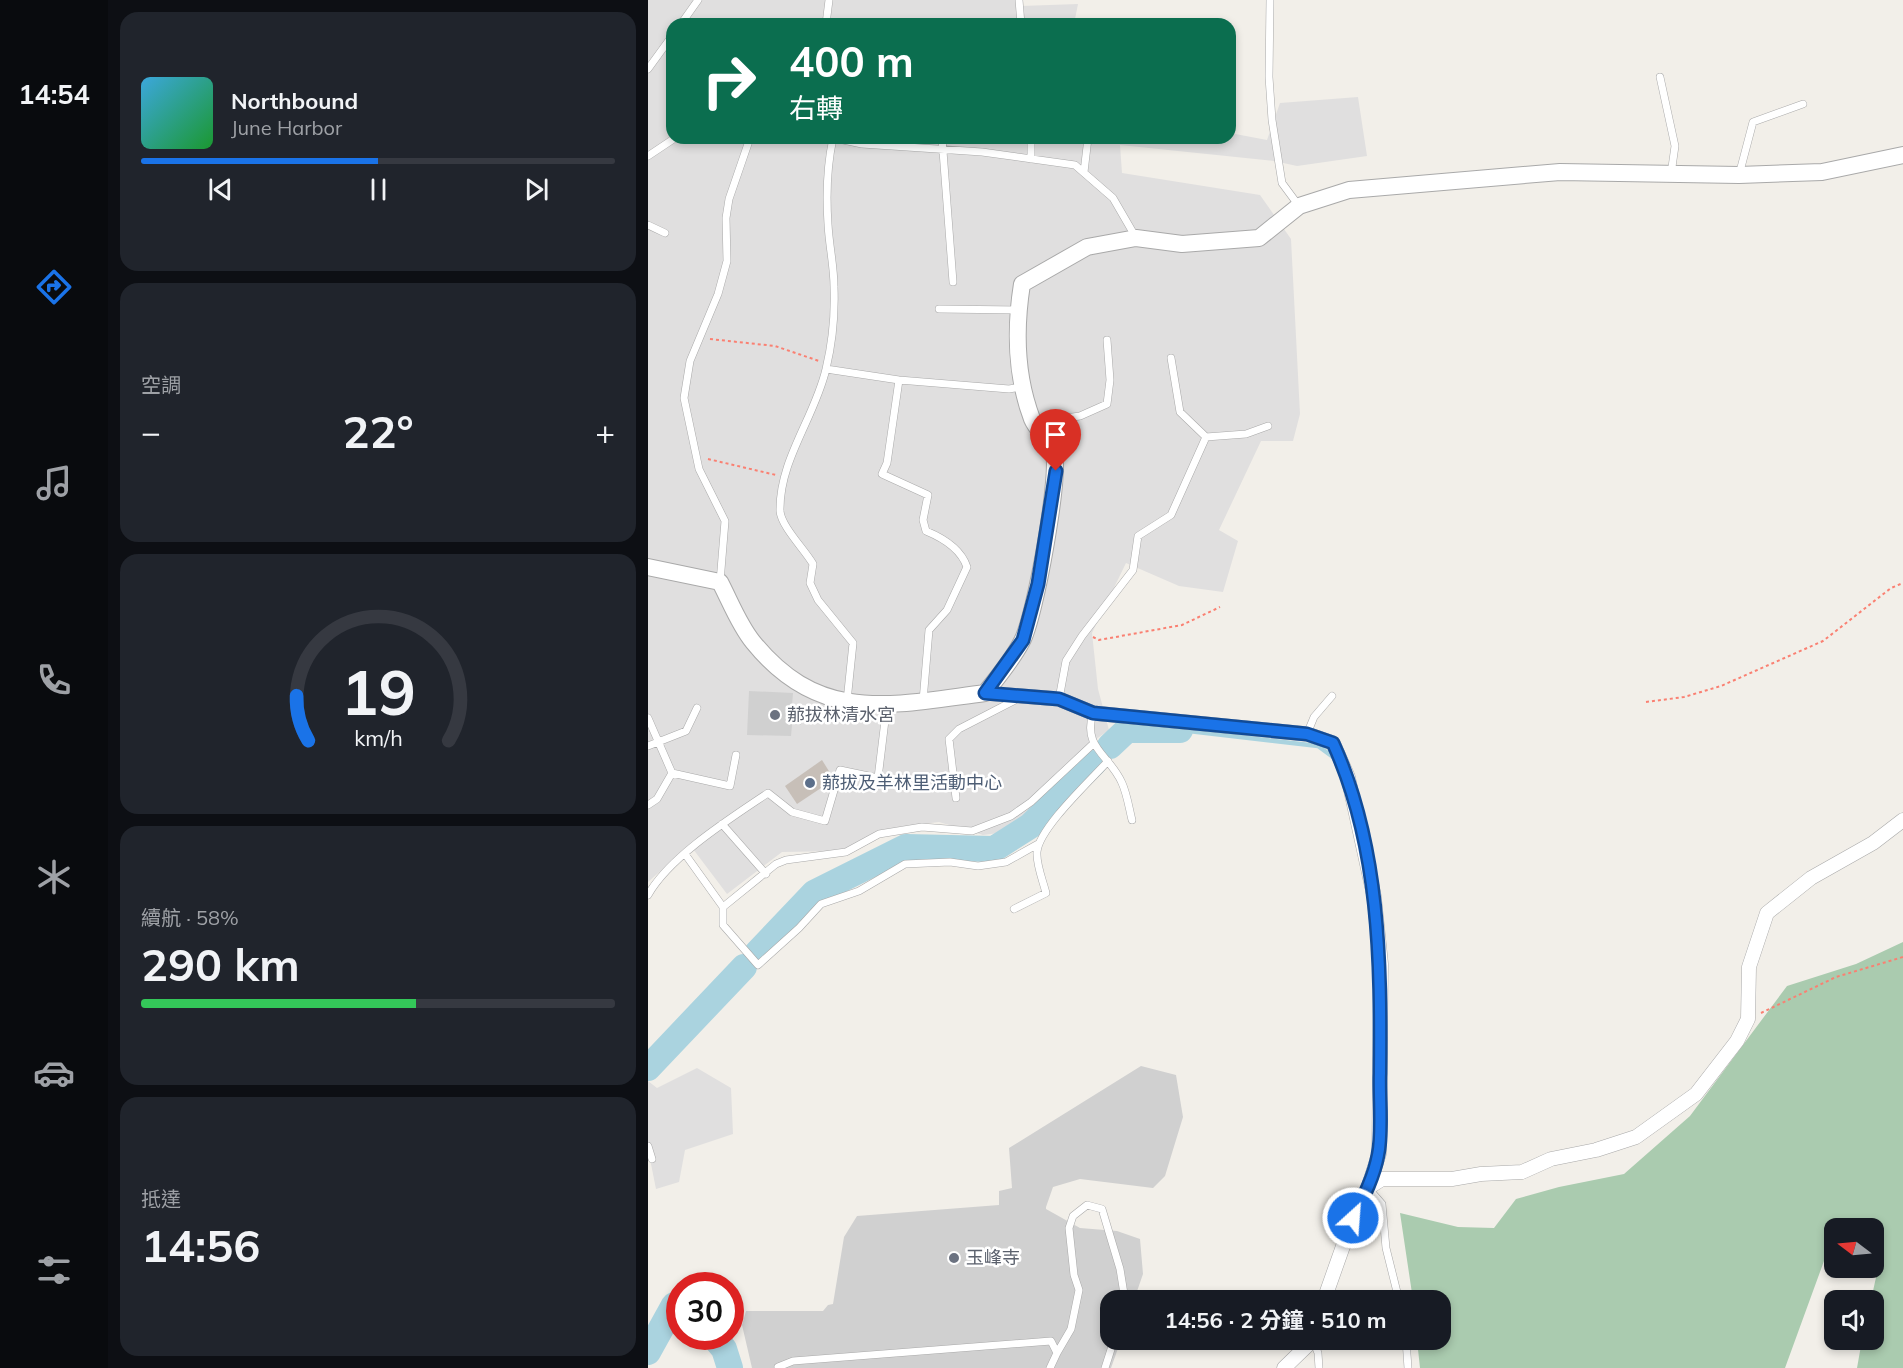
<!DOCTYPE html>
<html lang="zh-TW">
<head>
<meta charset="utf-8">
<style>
	body { margin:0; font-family:Mulish,"Noto Sans TC",sans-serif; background:#20242c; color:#f1f3f6; height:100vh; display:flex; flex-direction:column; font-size:22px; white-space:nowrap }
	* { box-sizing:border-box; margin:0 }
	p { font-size:20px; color:#9ea1a6 }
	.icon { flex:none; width:33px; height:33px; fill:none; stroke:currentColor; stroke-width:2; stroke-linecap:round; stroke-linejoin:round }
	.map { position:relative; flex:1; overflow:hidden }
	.sheet { display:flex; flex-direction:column; gap:12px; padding:12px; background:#0d0f14; width:540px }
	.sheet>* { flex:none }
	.banner { position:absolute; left:18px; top:18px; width:570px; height:126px; border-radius:18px; box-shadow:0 3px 9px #0003; background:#0b6e4f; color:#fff; overflow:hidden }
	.needle { width:39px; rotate:286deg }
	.controls { position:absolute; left:1176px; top:1218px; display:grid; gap:12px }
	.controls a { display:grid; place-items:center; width:60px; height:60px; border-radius:12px; background:#171b24; box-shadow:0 3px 9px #0003; font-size:30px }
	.speed { position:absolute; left:18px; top:1272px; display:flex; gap:12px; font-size:30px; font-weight:700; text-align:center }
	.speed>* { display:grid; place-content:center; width:78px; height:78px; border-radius:50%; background:#171b24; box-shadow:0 3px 9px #0003; line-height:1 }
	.speed .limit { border:9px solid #d22; background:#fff; color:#111 }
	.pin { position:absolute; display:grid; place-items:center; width:51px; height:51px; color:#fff; margin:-62px -26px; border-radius:50% 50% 50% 0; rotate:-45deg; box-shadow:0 0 6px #0007 }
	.pin .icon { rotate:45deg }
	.me { position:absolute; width:66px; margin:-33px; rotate:26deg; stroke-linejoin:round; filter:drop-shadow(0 0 4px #0008) }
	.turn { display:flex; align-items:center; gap:21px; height:126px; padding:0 24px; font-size:27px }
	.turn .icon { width:78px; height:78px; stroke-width:2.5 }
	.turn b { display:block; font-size:42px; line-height:51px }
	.big { font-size:45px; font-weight:700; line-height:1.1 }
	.sheet .card { flex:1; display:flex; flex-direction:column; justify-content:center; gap:9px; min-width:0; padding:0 21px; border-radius:18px; background:#20242c }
	.sheet .dial { align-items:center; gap:0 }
	.dial svg { height:156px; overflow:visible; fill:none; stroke:#363941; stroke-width:7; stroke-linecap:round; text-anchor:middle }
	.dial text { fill:#f1f3f6; stroke:none }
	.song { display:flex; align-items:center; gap:18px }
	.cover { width:72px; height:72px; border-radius:9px; background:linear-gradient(135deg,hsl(200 70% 55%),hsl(130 70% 35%)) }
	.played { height:6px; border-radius:3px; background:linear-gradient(90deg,#1a73e8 50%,#363941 50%) }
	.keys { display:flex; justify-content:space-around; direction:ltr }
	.heat { display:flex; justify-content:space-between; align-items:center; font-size:33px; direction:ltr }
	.charge { height:9px; border-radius:4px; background:linear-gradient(90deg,#34c759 58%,#363941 0) }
	.trip { position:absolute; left:452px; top:1290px; width:351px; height:60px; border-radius:18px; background:#171b24; box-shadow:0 3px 9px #0003; font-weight:700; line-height:60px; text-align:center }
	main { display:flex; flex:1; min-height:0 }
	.tab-bar { display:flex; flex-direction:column; width:108px; justify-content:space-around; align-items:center; background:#090b0e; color:#9ea1a6 }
	.tab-bar .icon { width:42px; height:42px }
	.tab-bar .active { color:#1a73e8 }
	.tab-bar b { font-size:27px; color:#f1f3f6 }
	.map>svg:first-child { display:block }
</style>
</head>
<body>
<main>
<nav class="tab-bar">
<b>14:54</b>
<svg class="icon active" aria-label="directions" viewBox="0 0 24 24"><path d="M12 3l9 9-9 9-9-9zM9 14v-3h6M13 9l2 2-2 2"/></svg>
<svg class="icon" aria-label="music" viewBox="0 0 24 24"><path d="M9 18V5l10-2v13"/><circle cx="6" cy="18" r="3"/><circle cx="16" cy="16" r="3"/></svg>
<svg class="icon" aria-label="phone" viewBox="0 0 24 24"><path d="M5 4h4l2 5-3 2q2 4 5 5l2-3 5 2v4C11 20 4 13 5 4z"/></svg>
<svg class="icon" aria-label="climate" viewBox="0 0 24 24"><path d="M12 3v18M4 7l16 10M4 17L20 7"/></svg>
<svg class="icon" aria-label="car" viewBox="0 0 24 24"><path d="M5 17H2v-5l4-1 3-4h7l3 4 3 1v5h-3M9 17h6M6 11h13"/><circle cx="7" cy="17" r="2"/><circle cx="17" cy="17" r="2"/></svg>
<svg class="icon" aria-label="filters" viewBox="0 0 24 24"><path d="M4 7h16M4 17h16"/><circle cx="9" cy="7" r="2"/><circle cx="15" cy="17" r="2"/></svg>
</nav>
<section class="sheet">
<div class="card">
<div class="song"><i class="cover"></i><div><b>Northbound</b><p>June Harbor</p></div></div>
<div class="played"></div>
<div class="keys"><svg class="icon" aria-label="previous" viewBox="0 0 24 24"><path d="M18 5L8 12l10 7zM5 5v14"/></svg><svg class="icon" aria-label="pause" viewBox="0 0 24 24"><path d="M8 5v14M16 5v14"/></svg><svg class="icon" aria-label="next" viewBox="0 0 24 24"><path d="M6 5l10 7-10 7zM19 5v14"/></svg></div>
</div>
<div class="card"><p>空調</p>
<div class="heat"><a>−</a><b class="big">22°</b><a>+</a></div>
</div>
<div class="card dial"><svg viewBox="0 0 100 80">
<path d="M14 69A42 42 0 1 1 86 69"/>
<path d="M14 69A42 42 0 0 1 8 46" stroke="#1a73e8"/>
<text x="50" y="56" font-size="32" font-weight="700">19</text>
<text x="50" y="72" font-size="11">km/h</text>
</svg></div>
<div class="card"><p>續航 · 58%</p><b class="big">290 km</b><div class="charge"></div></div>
<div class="card"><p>抵達</p><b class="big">14:56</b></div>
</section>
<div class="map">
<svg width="1255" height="1368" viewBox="0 0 1255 1368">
	<rect width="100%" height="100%" fill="#f2efe9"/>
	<path fill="#e0dfdf" d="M0,0H372L373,6L430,4L426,24H24V138H582V133L619,140L632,103L710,97L719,156L649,166L626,161L472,145L474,173L612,195L643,239L652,414L645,441H613L571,530L590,541L575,592L531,586L478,563L444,633L450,689L461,730L441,744L366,831L335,835L291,822L250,827L192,851L134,852L79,894L42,845L0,882Z
		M49,1068L83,1088L85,1134L37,1150L31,1182L8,1189L0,1149V1081L9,1088Z"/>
	<path fill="#d0d0d0" d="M101,691L145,693L144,705H154L153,725H144L143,736L99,735Z
		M493,1066L528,1075L535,1117L517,1176L505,1188L432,1179L405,1187L398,1207V1209L432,1228L469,1231L492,1239L495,1274L486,1300H462V1340H473L463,1368H104L94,1325L98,1311H175L180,1305L185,1304L196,1237L209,1216L351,1205V1191L364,1188L361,1148Z"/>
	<path fill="#aacbaf" d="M1255,942V1368H1209L1214,1340H1226V1300H1223L1235,1246L1226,1242V1228H1188L1137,1368H772L769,1340H792V1300H765L752,1213L810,1227L846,1228L868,1199L911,1187L976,1174L1042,1116L1139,986L1208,964Z"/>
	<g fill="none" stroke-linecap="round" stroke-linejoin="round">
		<path stroke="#aad3df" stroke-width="4.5" d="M532,730L670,746L685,757"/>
		<path stroke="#aad3df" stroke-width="26" d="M462,746L479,730H532
			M109,953L166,893L258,847L346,849L382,826L446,763
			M0,1068L96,967
			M65,1336L76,1349L82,1368
			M0,1352L26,1305L32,1307"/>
	</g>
	<path fill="#c7bfb8" d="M174,760L184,776L182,782L149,804L137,786Z"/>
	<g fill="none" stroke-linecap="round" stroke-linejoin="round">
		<defs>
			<path id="service" d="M371,0L373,24
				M622,0L621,77L624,120L634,183L651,206
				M33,24L50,0
				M178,24L181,0
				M0,69L24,36
				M1012,77L1027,146L1023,174
				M185,138C179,166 178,195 180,224C181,245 186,266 186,287C187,313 184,344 178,369C167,417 131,460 132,511C133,526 157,550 165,564L162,583L170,600L205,643L199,701
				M186,138L214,144L334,152L427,165L465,198L487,236
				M294,138L305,282
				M0,156L27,138
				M383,159V138
				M436,172L440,138
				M1091,175L1105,122L1155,104
				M0,225L17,233
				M291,309L370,310
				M178,369L251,380L361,389L373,387
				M251,380L239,463L234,474L280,495L275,520L278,531C295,538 313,549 319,567L299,610L281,630L275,701
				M388,422L432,416L459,404L462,380L459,340
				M558,437L598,434L620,426
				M72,582L77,521L51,469L36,398L42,361L70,294L79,261L78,218L81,199L102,138
				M411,699L418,661L434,636L485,570L490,536L523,515L558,437L532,412L523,358
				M445,713C434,748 462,755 474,783C479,794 481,808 484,820
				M0,718L24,773L9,799L0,805
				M659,734L666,717L684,696
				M0,746L38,731L49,708
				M24,773L82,786L88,755
				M308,798L301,739L311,729L371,698
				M74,824L118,874
				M390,844L358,862L330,866L302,862L257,864L211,891L173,904L151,928L110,965L75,925V907L128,864L138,860L198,852L231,834L274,827L324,831L363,816L383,802L445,744
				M37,854L75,907
				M0,895C22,856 83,818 120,793L144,812L177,821L192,770L230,778L239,704
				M366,909L398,893C395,881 388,864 389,852C391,828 443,780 460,761
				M0,1146L4,1159
				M720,1188L734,1204L738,1248L751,1300
				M665,1340L670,1353L671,1368
				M758,1340L760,1368
				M409,1353L423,1329L431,1290L426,1275L421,1228L425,1216L439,1205L454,1209L472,1269L477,1300
				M130,1367L145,1361L403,1341L409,1353L402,1368
				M457,1368L466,1340"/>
			<path id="minor" d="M337,693L411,699L445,713L659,734L685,743L700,777L726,896L733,964L731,1154L720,1188L705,1218L676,1300
				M720,1188L734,1179H804L833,1174L874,1172L903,1159L948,1150L988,1137L1048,1094L1089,1041L1100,1019L1101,967L1119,913L1163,878L1225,843L1255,820
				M636,1368L665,1340"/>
			<path id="tertiary" d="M0,567L72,582C82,601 91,625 105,642C172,725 244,705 337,693C350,677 365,659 374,641C387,617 412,478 406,453C403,441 389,431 384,419C368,377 367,328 374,284L439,247L488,238L534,244L611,238L651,206L701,190L912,172L1091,175L1174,172L1255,155"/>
		</defs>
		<use href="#service" stroke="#a9a9a9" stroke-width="8"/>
		<use href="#minor" stroke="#a9a9a9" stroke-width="15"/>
		<use href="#tertiary" stroke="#a9a9a9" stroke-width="18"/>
		<path stroke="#fa8072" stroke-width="2" stroke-dasharray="3 3" stroke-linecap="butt" d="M62,339L127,346L171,361
			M60,459L128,475
			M445,637L451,640L534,625L572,607
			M998,702L1036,697L1073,686L1175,641L1243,588L1255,583
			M1113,1013L1188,977L1255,957"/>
		<use href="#service" stroke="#fff" stroke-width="7"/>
		<use href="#minor" stroke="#fff" stroke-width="14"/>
		<use href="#tertiary" stroke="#fff" stroke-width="16"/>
	</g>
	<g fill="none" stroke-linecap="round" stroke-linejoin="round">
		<defs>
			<path id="route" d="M408,471L390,584L375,640L337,693L411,699L445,713L659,734L685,743C732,846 733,962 732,1073C731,1097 735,1133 730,1155C726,1177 715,1198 705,1218"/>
		</defs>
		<use href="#route" stroke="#114b97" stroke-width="15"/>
		<use href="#route" stroke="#1a73e8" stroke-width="10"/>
	</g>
	<g fill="#6b7280" stroke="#fff" stroke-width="2">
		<circle cx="127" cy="715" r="6"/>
		<circle cx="306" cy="1258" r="6"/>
	</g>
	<circle fill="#5c6f8a" stroke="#fff" stroke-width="2" cx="162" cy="783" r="6"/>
	<g text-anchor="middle" stroke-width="5" stroke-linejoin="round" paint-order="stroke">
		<g font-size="18" fill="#5b616d" stroke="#fff" text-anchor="start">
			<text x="139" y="721">𦰡拔林清水宮</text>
			<text x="318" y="1264">玉峰寺</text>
		</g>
		<g font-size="18" fill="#4e5e75" stroke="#fff" text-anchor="start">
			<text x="174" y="789">𦰡拔及羊林里活動中心</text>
		</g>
	</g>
</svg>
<div class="controls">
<a><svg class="needle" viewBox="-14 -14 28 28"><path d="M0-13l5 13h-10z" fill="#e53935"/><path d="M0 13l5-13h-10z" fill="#9ea1a6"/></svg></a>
<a><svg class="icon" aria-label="sound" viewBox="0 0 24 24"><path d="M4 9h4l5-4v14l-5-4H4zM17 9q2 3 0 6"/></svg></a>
</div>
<div class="speed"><div class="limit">30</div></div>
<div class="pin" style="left:408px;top:471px;background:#d93025"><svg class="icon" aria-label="arrive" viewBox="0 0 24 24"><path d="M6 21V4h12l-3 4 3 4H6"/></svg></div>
<svg class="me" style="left:705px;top:1218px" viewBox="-20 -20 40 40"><circle r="17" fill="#1a73e8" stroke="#fff" stroke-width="3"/><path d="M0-11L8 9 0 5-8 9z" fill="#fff"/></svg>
<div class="trip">14:56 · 2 分鐘 · 510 m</div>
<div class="banner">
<div class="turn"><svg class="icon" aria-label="right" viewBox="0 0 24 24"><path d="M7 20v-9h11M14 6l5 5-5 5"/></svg><div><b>400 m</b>右轉</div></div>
</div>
</div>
</main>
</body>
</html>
